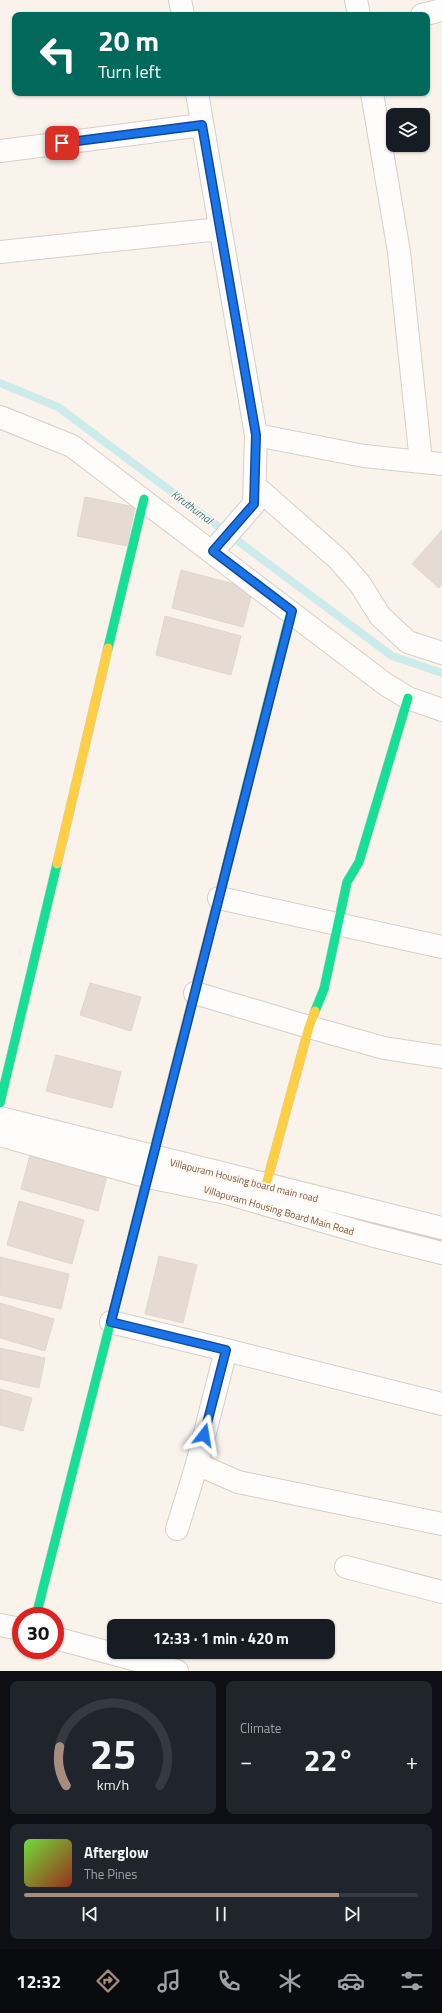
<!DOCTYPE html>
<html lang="en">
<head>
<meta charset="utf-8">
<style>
	body { margin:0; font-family:"Titillium Web",sans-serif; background:#20242c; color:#f1f3f6; height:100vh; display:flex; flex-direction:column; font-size:15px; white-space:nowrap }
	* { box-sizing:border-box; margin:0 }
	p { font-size:13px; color:#9ea1a6 }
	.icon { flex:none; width:22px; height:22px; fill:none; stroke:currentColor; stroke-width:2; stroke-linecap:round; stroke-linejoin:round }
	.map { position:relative; height:1671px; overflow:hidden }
	.details { display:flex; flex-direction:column; gap:10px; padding:10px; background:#0d0f14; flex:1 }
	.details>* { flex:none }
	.hud { position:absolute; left:12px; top:12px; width:418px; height:84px; border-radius:8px; box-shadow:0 1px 3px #0004; background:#00695c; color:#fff; overflow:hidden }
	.buttons { position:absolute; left:386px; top:108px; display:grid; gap:8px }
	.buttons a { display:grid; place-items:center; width:44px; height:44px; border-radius:8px; background:#171b24; box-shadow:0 1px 3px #0004; font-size:20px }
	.speed { position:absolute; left:12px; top:1607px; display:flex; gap:8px; font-size:20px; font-weight:700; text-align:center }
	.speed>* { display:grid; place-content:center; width:52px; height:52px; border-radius:50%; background:#171b24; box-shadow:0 1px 3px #0004; line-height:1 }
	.speed .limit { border:6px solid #d22; background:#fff; color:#111 }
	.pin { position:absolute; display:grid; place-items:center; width:34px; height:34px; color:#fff; margin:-17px; border-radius:8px; box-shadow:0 2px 6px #0006 }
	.me { position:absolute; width:44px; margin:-22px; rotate:14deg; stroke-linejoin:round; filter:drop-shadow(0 0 3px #0008) }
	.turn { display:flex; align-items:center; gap:14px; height:84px; padding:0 20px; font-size:18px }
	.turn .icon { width:52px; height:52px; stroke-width:2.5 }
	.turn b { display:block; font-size:28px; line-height:34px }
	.big { font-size:30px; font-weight:700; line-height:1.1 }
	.details .card { flex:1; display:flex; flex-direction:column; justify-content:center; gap:6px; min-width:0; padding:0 14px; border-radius:8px; background:#20242c }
	.details .dial { align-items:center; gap:0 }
	.dial svg { height:104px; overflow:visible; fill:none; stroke:#363941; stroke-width:7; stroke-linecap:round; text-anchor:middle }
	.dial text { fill:#f1f3f6; stroke:none }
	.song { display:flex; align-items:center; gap:12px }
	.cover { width:48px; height:48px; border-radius:6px; background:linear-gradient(135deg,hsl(100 70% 55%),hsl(10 70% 35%)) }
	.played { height:4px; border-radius:2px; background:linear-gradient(90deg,#a78d81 80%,#363941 80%) }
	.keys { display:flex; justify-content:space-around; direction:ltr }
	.heat { display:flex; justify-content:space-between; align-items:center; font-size:22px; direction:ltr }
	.details .tiles { flex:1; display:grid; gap:10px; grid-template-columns:1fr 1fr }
	.card:last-child { grid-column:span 2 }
	.trip { position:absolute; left:107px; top:1619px; width:228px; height:40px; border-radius:8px; background:#171b24; box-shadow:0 1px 3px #0004; font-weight:700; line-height:40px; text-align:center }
	.menu { display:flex; height:64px; justify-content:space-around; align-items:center; background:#090b0e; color:#9ea1a6 }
	.menu .icon { width:28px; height:28px }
	.menu .current { color:#a78d81 }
	.menu b { font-size:18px; color:#f1f3f6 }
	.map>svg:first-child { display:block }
</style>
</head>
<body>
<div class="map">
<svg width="442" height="1671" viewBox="0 0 442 1671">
	<rect width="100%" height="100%" fill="#f9f3ec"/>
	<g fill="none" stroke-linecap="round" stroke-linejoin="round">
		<path stroke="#ccebeb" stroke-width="8" d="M0,383L58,407L392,656L442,673"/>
	</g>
	<path fill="#e6dbd3" stroke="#e2d5ce" d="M85,497L135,507L127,546L77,536Z
		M442,530V584L439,588L412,564Z
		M181,570L253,589L243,627L172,608Z
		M165,616L241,636L231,675L156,655Z
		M90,983L141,997L131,1031L80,1015Z
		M56,1055L121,1072L112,1108L46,1091Z
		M31,1151L108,1172L98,1211L21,1189Z
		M19,1201L84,1220L72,1264L7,1245Z
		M159,1256L197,1265L183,1323L145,1314Z
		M0,1257L69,1274L61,1309L0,1295Z
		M0,1303L54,1319L45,1351L0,1338Z
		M0,1348L45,1358L39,1388L0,1379Z
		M0,1389L32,1398L23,1431L0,1425Z"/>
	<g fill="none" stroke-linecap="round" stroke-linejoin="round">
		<defs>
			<path id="street" d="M180,0L183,15
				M356,0L359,15
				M422,15L442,10
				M197,93L256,435L254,504L213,551
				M372,93L399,252L421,462
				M0,151L202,125
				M0,252L220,229
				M0,417L72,446L385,684L408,698L442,710
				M256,435L364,456L442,464
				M255,486L338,559L360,584L380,616L408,642L442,653
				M219,898L442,947
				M195,993L309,1027L384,1048L442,1057
				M0,1118L442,1228
				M0,1135L148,1177L226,1193L367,1234L442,1253
				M111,1322L226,1350L197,1464L238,1482L442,1524
				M226,1350L442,1404
				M177,1529L197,1464
				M346,1567L442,1592
				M0,1625L21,1629
				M55,1638L177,1671"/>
			<path id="fast" d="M108,648L144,499
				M226,868L291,611
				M315,1011L324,989L347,882L359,862L408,698
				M0,1103L57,864
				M36,1616L163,1115"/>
			<path id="slow" d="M57,864L108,648
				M163,1115L226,868
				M266,1185L309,1027L315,1011"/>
		</defs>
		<use href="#street" stroke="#d8cec8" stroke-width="24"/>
		<use href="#fast" stroke="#d9cec8" stroke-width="10"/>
		<use href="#slow" stroke="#d9cec8" stroke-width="10"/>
		<use href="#street" stroke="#fefdfc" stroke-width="22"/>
		<use href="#fast" stroke="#16e098" stroke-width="9"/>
		<use href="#slow" stroke="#ffcf43" stroke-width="9"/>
	</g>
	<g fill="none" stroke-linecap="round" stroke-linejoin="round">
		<defs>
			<path id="route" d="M62,143L202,125L256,435L254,504L213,551L292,611L111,1322L226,1350L204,1435"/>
		</defs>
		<use href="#route" stroke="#114b97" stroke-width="10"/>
		<use href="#route" stroke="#1a73e8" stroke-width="7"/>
	</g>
	<g text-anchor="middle" stroke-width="3.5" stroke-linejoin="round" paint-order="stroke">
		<g font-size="10" fill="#7b5648" stroke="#fff8ef">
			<text transform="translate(244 1180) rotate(14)" y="4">Villapuram Housing board main road</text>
			<text transform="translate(279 1210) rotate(16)" y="4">Villapuram Housing Board Main Road</text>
		</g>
		<g font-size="11" font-style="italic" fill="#3a7c82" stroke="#fff8ef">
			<text transform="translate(192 507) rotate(37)" y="4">Kiruthumal</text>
		</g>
	</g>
</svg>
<div class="buttons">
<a><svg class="icon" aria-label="layers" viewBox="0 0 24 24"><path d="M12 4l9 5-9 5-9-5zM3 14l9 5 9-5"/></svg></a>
</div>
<div class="speed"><div class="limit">30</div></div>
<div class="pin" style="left:62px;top:143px;background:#d93025"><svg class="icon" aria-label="arrive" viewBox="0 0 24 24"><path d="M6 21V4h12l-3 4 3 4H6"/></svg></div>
<svg class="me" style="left:204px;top:1435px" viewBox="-20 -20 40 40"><path d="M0-17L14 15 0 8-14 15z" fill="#1a73e8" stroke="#fff" stroke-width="4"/></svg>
<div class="trip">12:33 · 1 min · 420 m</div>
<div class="hud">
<div class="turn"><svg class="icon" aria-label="left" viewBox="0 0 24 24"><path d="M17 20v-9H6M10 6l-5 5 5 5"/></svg><div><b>20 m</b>Turn left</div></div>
</div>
</div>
<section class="details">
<div class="tiles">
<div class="card dial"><svg viewBox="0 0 100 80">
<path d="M14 69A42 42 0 1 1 86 69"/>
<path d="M14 69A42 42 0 0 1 9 39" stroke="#a78d81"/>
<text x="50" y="56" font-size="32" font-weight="700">25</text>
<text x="50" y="72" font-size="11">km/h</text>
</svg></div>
<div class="card"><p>Climate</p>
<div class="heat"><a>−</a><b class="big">22°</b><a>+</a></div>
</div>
<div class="card">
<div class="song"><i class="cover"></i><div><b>Afterglow</b><p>The Pines</p></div></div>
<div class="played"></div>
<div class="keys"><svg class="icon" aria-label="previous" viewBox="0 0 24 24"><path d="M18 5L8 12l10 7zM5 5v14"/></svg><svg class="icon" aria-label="pause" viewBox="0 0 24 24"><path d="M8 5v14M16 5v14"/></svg><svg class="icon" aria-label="next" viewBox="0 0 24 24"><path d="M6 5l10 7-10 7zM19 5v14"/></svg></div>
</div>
</div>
</section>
<nav class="menu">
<b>12:32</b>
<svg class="icon current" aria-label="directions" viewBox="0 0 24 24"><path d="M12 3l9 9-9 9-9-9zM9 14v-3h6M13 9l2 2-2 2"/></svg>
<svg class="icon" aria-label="music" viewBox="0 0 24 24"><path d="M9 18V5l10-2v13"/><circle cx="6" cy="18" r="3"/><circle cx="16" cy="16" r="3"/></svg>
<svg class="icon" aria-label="phone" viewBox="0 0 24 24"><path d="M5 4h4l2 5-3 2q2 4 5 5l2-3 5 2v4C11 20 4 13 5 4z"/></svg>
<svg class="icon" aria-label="climate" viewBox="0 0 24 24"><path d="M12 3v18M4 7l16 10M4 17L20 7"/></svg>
<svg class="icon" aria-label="car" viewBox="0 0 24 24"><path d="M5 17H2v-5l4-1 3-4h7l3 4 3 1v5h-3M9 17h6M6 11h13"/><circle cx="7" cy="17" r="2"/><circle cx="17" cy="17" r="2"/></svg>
<svg class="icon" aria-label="filters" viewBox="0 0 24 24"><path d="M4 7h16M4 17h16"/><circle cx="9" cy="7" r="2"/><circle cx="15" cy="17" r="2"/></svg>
</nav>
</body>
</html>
